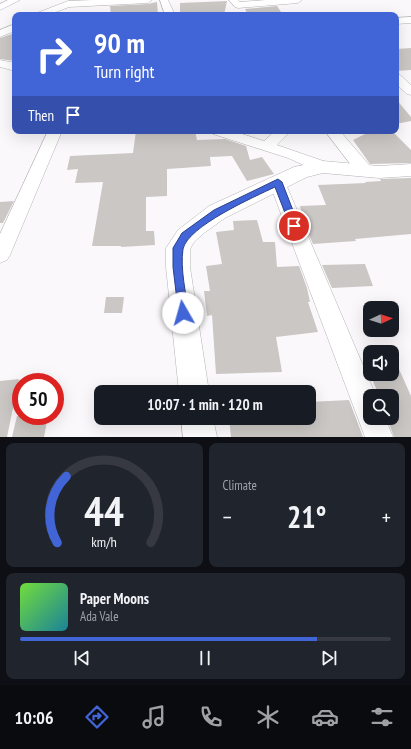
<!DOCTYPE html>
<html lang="en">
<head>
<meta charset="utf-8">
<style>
	body { margin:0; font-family:"PT Sans Narrow",sans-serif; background:#20242c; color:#f1f3f6; height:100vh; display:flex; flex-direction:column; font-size:15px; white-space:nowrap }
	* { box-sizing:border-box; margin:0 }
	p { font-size:13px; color:#9ea1a6 }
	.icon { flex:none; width:22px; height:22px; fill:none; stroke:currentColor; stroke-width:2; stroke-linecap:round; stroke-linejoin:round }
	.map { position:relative; height:437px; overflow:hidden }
	.drawer { display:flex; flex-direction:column; gap:6px; padding:6px; background:#0d0f14; flex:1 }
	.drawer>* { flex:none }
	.top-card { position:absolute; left:12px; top:12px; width:387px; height:122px; border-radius:8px; box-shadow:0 4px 16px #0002; background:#4164d7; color:#fff; overflow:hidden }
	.needle { width:26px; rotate:86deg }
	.fabs { position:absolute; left:363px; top:301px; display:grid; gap:8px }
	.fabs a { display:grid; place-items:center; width:36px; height:36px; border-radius:8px; background:#171b24; box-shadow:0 4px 16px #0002; font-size:20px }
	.speed { position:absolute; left:12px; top:373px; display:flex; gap:8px; font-size:20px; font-weight:700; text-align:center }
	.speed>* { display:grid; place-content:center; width:52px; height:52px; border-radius:50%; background:#171b24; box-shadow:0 4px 16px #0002; line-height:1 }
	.speed .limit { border:6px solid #d22; background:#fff; color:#111 }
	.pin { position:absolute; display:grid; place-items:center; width:34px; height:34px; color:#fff; margin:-17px; border:2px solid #fff; border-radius:50%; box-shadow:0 1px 4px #0007 }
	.me { position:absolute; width:44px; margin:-22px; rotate:353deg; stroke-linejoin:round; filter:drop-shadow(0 0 3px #0008) }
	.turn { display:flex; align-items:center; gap:14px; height:84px; padding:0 16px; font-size:18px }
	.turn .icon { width:52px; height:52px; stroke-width:2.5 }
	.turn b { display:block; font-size:28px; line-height:34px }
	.then { display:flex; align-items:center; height:38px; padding:0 16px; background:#0003; gap:8px; font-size:15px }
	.big { font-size:30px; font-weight:700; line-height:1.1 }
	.drawer .card { flex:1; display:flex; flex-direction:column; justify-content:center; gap:6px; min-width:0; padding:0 14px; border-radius:8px; background:#20242c }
	.drawer .dial { align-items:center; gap:0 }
	.dial svg { height:104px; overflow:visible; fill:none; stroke:#363941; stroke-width:7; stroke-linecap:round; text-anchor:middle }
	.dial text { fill:#f1f3f6; stroke:none }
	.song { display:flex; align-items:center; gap:12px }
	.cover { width:48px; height:48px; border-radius:6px; background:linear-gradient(135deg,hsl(100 70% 55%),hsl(190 70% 35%)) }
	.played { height:4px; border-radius:2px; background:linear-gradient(90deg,#4164d7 80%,#363941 80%) }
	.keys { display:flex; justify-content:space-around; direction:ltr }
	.heat { display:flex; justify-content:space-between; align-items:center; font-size:22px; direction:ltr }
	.drawer .tiles { flex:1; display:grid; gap:6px; grid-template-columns:1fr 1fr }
	.card:last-child { grid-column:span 2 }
	.trip { position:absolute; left:94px; top:385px; width:222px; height:40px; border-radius:8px; background:#171b24; box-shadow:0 4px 16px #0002; font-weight:700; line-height:40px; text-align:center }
	.menu { display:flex; height:64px; justify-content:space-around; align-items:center; background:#090b0e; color:#9ea1a6 }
	.menu .icon { width:28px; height:28px }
	.menu .current { color:#4164d7 }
	.menu b { font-size:18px; color:#f1f3f6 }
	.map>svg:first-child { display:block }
</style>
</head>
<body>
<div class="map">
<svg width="411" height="437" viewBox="0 0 411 437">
	<rect width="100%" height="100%" fill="#fbf8fb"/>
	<path fill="#cac7c4" d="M227,1L224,15H180V3Z
		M157,2L158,15H111L110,6L148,4Z
		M277,6L283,15H248L245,9Z
		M15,33V61L0,59V38Z
		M411,48V70L396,71V49Z
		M396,99L411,117V121L396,124Z
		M136,131H195L197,140L225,139L246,146L250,160L262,157L274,174L247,181L232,156L210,157L211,166L167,169V196L146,197V231H154L155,245L121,247V246H92L103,182L75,183L78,169L67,170L70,156L133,153Z
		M371,131H392L411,150V163L370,164L353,140Z
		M411,178V234L355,239L356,241L313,244L306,228L300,206L326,205L318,185L366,183L365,182L381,181L380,179Z
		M14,201L3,223H0V202Z
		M257,220L263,242H275L277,267L299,266L307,288L310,302H308L318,332L276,337L282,372L216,374L212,315L207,316L204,291H210L206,266L222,264L216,232L234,230L233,221Z
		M365,264L373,286L332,288L322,265Z
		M106,297H124L122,313H104Z
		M399,369L411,396V437H394L387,418H392V396H379L370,374H392V370Z
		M19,379L7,437H0V381Z
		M349,400L363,437H231L229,418H309V402Z
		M17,416H48L44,437H12Z"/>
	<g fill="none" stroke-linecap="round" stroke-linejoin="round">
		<defs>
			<path id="minor" d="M8,0H20L0,10V4Z
				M94,0H152L148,3L69,7L48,15H35L37,13L68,1Z
				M160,0H168L175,15H165Z
				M229,0H238L240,2L266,0H302L298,3L238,8L235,7Z
				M411,17V23L396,24V18Z
				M15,24V31L0,37V30Z
				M0,60L15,63V71L0,67Z
				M396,74L400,75L411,85V95L407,94L396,84Z
				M48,131H62L10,255L7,260L0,263V234Z
				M211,131H233L264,141L275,131H291L277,145L329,163L331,167L329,171L323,172L317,171L288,158L213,134Z
				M325,131H340L370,166L372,170L370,174L364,175L358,174Z
				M277,176L283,178L285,182L376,396H370V418H385L393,437H365L269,182L271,178Z"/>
			<path id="major" d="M323,161L379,166L411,164V176L379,178L323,173L307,177L225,218L204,233L194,242L190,249V267L209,392H179L166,267V248L178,230L209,206L294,167Z
				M181,418H213L217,437H183Z"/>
		</defs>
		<use href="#minor" stroke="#b6b3b6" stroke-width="1"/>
		<use href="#major" stroke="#b6b3b6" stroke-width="1"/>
		<use href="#minor" fill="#fff" fill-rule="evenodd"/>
		<use href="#major" fill="#fff" fill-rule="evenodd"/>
	</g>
	<path fill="#4164d7" stroke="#2a418c" d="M278,179L282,182L299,226L298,228L294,229L290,226L275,187C254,197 188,226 183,249C180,268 186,295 189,313L187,317L183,318L179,317L173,267V248L182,233L214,210Z"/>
</svg>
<div class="fabs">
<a><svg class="needle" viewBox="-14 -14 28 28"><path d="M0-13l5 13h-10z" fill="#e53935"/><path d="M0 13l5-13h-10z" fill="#9ea1a6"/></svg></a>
<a><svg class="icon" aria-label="sound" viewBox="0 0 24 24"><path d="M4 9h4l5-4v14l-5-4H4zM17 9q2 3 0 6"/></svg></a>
<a><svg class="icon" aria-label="search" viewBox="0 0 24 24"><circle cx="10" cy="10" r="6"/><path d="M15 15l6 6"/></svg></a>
</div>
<div class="speed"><div class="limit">50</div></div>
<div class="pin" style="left:294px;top:226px;background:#d93025"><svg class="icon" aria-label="arrive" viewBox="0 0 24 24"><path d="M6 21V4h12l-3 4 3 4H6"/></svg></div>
<svg class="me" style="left:183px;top:313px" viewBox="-20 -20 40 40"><circle r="19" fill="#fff"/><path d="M0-13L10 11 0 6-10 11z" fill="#4164d7"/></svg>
<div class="trip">10:07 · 1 min · 120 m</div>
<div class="top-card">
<div class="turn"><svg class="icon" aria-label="right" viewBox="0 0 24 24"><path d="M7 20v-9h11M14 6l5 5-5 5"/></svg><div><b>90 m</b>Turn right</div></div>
<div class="then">Then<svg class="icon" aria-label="arrive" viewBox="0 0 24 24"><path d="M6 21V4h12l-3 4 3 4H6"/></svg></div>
</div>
</div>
<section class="drawer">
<div class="tiles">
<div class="card dial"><svg viewBox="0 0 100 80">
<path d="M14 69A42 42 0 1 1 86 69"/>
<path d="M14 69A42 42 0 0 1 21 18" stroke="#4164d7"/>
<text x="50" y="56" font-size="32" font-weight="700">44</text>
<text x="50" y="72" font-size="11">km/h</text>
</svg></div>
<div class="card"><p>Climate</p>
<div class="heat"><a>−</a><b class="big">21°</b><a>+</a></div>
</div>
<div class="card">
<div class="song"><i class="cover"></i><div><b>Paper Moons</b><p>Ada Vale</p></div></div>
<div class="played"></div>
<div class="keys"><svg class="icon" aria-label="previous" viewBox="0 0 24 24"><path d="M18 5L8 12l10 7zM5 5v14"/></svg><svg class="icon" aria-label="pause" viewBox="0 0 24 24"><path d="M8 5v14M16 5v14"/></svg><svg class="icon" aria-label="next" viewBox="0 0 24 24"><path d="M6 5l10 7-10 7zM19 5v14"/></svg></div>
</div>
</div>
</section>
<nav class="menu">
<b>10:06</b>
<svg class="icon current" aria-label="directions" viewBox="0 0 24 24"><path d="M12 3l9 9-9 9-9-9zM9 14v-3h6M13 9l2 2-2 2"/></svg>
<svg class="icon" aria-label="music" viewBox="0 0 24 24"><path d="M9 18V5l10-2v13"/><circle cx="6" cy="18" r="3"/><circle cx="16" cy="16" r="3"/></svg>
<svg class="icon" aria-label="phone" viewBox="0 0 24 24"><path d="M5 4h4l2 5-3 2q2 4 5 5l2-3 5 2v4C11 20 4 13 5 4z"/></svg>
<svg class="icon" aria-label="climate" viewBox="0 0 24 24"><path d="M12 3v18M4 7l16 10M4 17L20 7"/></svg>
<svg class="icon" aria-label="car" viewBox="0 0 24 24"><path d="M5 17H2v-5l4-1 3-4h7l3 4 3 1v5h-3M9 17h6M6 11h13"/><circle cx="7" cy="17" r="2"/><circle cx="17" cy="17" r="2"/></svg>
<svg class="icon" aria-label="filters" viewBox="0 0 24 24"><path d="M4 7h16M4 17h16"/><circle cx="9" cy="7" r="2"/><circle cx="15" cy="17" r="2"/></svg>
</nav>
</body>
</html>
